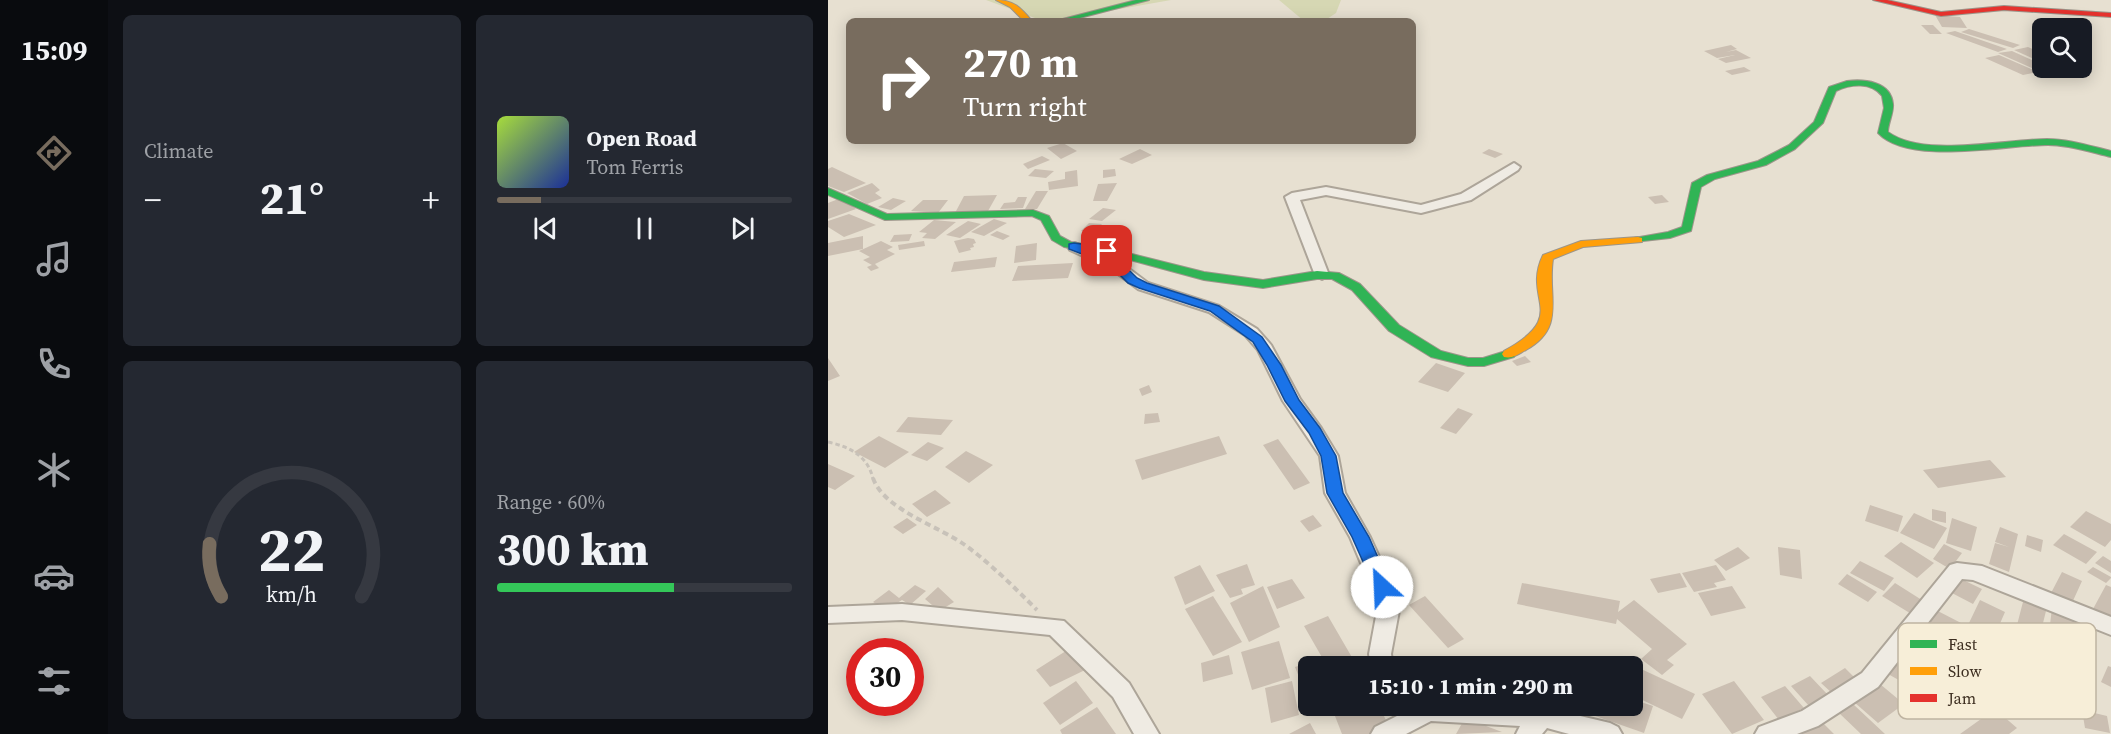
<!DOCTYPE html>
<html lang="en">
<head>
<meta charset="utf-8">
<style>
	body { margin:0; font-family:"Source Serif 4",serif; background:#242831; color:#f1f3f6; height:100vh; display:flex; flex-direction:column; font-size:22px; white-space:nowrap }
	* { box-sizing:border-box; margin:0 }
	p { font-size:20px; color:#9ea1a6 }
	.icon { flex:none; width:33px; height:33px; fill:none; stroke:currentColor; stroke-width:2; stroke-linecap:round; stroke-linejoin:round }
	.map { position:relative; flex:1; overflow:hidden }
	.details { display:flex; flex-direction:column; gap:15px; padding:15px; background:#0d0f14; width:720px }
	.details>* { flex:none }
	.guide { position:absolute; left:18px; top:18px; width:570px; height:126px; border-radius:9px; box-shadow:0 3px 15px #0003; background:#786c5e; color:#fff; overflow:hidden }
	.tools { position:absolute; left:1204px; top:18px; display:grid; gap:12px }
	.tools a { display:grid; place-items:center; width:60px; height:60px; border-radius:9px; background:#171b24; box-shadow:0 3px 15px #0003; font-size:30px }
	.speed { position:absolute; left:18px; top:638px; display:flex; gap:12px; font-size:30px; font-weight:700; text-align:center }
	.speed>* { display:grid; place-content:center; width:78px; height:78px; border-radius:50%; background:#171b24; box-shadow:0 3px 15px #0003; line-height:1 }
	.speed .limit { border:9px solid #d22; background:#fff; color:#111 }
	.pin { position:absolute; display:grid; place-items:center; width:51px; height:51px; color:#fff; margin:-26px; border-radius:12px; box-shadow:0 3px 9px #0006 }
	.me { position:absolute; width:66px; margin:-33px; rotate:335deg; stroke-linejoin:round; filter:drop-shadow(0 0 4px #0008) }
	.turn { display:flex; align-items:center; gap:21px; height:126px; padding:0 18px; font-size:27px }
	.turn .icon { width:78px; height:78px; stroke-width:2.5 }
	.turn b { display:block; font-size:42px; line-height:51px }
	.big { font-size:45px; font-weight:800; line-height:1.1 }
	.details .tile { flex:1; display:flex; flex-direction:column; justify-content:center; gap:9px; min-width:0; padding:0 21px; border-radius:9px; background:#242831 }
	.details .dial { align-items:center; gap:0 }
	.dial svg { height:156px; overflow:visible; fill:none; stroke:#363941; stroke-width:7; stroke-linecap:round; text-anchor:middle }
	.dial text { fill:#f1f3f6; stroke:none }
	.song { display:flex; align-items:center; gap:18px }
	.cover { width:72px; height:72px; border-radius:9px; background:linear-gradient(135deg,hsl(80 70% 55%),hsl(230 70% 35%)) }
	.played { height:6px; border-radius:3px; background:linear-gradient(90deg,#786c5e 15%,#363941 15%) }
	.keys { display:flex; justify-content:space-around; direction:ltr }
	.heat { display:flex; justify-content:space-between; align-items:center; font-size:33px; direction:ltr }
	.charge { height:9px; border-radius:4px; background:linear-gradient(90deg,#34c759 60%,#363941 0) }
	.details .tiles { flex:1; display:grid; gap:15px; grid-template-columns:repeat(2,1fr) }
	.trip { position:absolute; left:470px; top:656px; width:345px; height:60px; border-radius:9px; background:#171b24; box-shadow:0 3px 15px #0003; font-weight:800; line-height:60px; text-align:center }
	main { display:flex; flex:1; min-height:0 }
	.tabs { display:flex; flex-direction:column; width:108px; justify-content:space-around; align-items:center; background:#090b0e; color:#9ea1a6 }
	.tabs .icon { width:42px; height:42px }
	.tabs .selected { color:#786c5e }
	.tabs b { font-size:27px; color:#f1f3f6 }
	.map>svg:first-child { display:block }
</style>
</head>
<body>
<main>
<nav class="tabs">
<b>15:09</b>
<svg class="icon selected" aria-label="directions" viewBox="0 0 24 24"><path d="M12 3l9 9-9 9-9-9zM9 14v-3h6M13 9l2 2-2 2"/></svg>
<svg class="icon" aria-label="music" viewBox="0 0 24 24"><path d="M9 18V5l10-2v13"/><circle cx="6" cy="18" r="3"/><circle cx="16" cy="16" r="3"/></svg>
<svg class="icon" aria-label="phone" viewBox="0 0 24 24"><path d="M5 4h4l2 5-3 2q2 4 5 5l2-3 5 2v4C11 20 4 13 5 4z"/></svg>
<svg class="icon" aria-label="climate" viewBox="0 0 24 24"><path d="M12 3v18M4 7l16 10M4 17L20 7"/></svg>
<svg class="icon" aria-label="car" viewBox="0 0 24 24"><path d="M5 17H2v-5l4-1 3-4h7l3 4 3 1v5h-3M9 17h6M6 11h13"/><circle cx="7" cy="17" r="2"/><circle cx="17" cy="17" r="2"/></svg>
<svg class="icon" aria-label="filters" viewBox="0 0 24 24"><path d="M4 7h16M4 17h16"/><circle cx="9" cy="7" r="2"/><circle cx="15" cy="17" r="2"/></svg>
</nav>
<section class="details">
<div class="tiles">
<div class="tile"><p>Climate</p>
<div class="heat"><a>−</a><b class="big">21°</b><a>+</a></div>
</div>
<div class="tile">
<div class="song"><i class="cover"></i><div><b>Open Road</b><p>Tom Ferris</p></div></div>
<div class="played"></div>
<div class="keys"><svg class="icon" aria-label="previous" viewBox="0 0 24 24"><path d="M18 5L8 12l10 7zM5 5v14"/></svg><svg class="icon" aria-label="pause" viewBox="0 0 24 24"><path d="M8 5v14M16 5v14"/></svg><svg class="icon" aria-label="next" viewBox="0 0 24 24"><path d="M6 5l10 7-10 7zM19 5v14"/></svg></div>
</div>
<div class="tile dial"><svg viewBox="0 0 100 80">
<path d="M14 69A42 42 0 1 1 86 69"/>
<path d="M14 69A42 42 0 0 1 8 42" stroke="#786c5e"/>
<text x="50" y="56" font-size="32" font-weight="700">22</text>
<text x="50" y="72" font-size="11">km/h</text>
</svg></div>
<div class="tile"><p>Range · 60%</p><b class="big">300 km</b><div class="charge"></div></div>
</div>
</section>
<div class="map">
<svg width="1283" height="734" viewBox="0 0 1283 734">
	<rect width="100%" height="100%" fill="#e7e0d1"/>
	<path fill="#d6d7b3" d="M158,0H343L224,21H215Z
		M451,0H513L508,13L499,19L476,21Z"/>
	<path fill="#cbbfb2" d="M1107,15L1132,17L1139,28L1114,27Z
		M1093,25H1105L1114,34H1102Z
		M1141,29L1192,45L1185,48L1133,32Z
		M1127,31L1179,49L1170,52L1118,33Z
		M903,45L909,49L898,52L908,50L923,58L898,63L890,59L907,55L889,58L876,51Z
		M1200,47L1215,54V63L1186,50Z
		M1184,51L1215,65V69L1208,70L1170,53Z
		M1171,55L1210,72L1195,75L1157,58Z
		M916,67L923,71L904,75L897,71Z
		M235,143L249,151L233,159L219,148Z
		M312,149L324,155L304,164L291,159Z
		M661,149L675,154L667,158L654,153Z
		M214,156L222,160L200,169L195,164Z
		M4,167L38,183L16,192L0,186V169Z
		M207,169L226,171L218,178L200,176Z
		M287,169L288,176L275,178V170Z
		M249,170L250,186L221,190L220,182L237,179V172Z
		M44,183L52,190L47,193L54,198L39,204L19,193Z
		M289,183L279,201H265L270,184Z
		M208,191H220L209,209H197Z
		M169,195L160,211L127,213L136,196Z
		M834,195L841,202L827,204L820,197Z
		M190,197H199L195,208L172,209L176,203L187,202Z
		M13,198L28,209L0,219V203Z
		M65,198L78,201L63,210L50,207Z
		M95,200H120L110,213L83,211Z
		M275,208L288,210L274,221L261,219Z
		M21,214L48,225L16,237L0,227V221Z
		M166,219L179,223L156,236L143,232Z
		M106,220L128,222L107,239L94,238L99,233L91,232Z
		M140,221L153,224L132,238L118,235Z
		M261,223L274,224L266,233L253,231Z
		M169,231L182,236L175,240L162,235Z
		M84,234L81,241L62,242L66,235Z
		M35,236V249L0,256V243Z
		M140,238L146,239L148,243L145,244L146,247L142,248L143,250L131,253L126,241Z
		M53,241L65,247L59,250L67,254L47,264L51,268L43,271L39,267L44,265L35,260L42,257L31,251Z
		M96,241L97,246L71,250L70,245Z
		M209,243L208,260L186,263L188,246Z
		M169,257L167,267L123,272L126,262Z
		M245,263L240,278L184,281L190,266Z
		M697,356L703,362L689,366L684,361Z
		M0,358L12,376L0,381Z
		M608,363L637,373L620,392L590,382Z
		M321,385L324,392L314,396L311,389Z
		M630,408L645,414L628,434L612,428Z
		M330,413L332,422L316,424L317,414Z
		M80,417L125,420L113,435L68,432Z
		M51,436L81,452L57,468L26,452Z
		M391,436L399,454L314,480L307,460Z
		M450,439L482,483L466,490L435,445Z
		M100,442L116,448L99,461L83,455Z
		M138,451L165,465L141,483L117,467Z
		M1162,460L1178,477L1110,488L1095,470Z
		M0,464L27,476L7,490L0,487Z
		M107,490L123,503L99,517L84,504Z
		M1042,505L1075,516L1070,532L1037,521Z
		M1104,509L1118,512V523L1104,520Z
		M1258,511L1283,524V540L1277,547L1242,527Z
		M1086,513L1119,528L1106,549L1072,533Z
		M485,515L494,526L481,532L472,521Z
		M79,518L89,525L75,534L65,527Z
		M1124,518L1149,527L1143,551L1118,543Z
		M1172,527L1190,534L1181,572L1161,564L1167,543L1181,547L1167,542Z
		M1236,534L1269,552L1258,564L1225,545Z
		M1199,535L1215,540L1213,552L1197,546Z
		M1073,542L1106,563L1089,578L1056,556Z
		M1116,544L1134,553L1122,569L1105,559Z
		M910,547L922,558L898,571L886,560Z
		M950,547L972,550L974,579L952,575Z
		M1275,556L1283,561V573L1267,563Z
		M1032,561L1066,578L1056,591L1022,573Z
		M419,564L427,585L413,589L415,594L402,598L388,575Z
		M372,565L387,591L357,605L346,577Z
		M888,565L898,580L886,583L889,587L866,592L854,573Z
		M1265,567L1283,577V578L1278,583L1259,572Z
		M1234,572L1254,581L1244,603L1223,593Z
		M852,573L859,587L830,593L822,579Z
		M1019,574L1049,592L1040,602L1010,584Z
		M1131,578L1154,589L1145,604L1122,592Z
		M464,579L477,598L449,609L439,587Z
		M694,583L792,601L790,612L806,600L859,644L839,660L846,665L834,675L813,659L824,649L789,619L788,624L689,604Z
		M1067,583L1097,602L1085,615L1054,596Z
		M87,585L98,591L82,605L74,600L58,610L45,602L61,590L71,598Z
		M1278,585L1283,587V618L1265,609Z
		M435,586L452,627L421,642L402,603Z
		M904,586L918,608L883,616L870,593Z
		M110,587L126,602L111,611L97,599Z
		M385,596L414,642L385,656L357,609Z
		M597,596L636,639L620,648L581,605Z
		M1196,598L1219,607L1212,635L1189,625Z
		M1152,600L1177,612L1167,635L1141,623Z
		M1104,608L1135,624L1127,638L1095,622Z
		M1224,608L1248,616L1245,642L1221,633Z
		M500,616L529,666H499L476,626Z
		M1222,635L1268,657L1261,674L1215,651Z
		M451,641L462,678L424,690L413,652Z
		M241,649L257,670L222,687L208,670Z
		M401,655L405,674L375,682L373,663Z
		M1071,658L1111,681L1101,697L1060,674Z
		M492,659L495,666H480V700L467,667Z
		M798,662L867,694L854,719L804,695V666H796Z
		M1280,666L1283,667V687L1273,682Z
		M1017,668L1029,680L1005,694L993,683Z
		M982,676L1000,695L981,706L963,686Z
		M248,681L265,703L232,725L215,703Z
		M464,681L471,715L443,723L437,688Z
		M906,681L936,720L904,734L874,694Z
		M1052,684L1076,704L1050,723L1026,702Z
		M957,686L976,708L951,720L933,697Z
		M804,699L825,706L816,733L736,705H804Z
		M1025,704L1057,734H1033L1011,713Z
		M522,705H551L561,727L543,734H514L505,711Z
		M269,707L288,734H234L232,730Z
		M1167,709L1189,728L1181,734H1132Z
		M1254,710L1279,716L1282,733L1257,728Z
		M637,718L674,732L628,734Z
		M993,721L1006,734H974Z
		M482,723L488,734H461Z"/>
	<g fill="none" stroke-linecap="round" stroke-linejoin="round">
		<defs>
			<path id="street" d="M686,163L692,167L690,170L643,200L593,213L498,195L472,200L501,275L494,279L487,275L457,197L464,193L498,187L593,205L633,194Z
				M247,243L292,262L320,283L391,306L429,329L443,345L472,399L493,428L510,456L517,493L542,537L565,587L571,611L563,654L565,666H543L541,654L549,611L543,587L522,537L497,493L492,456L455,401L430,350L417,335L381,312L310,289L282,268L242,250L240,247Z
				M1129,563L1154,566L1283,617V635L1145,580L1134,579L1050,687L990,726L969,734H927L931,727L974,711L1034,673L1122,565Z
				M74,604L236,621L301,683L331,734H306L285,697L222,635L74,620L0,623V607Z
				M578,705L714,707L782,723L790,727L794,734H741L719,728L714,734H688L692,726L603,721L578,734H543L547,727L581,710Z"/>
			<path id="fast" d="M308,0H321L240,21H227Z
				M1019,81C1036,79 1063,81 1065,104C1066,113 1060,123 1060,132C1095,158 1176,139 1219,139C1241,139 1262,146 1283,151V157C1262,152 1241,145 1220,145C1178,145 1081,166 1050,133L1056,108L1054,96C1043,82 1023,84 1008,91L995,123L967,149L938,165L887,179L873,187L863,231L842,238L806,242V238L840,232L854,227L864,183L879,175L930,161L961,145L986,122L1001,87Z
				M0,188L59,214L205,210L221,216L232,236L243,242L280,248L376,272L435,280L489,271L511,273L532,284L571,325L613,351L640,358H655L681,350L688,354L686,357L656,366H640L603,357L561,331L524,290L504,279H489L435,288L376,280L280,254L236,247L224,240L213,220L204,216L57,220L0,195Z"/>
			<path id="slow" d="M168,0C186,0 193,8 204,21H196L182,7Z
				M810,237L814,238V242L755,247L725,259C719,297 739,327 698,350C690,354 685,359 676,357L674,354L676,351C743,314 693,301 715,255L753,241Z"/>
			<path id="jam" d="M1045,0H1059L1113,12L1176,6L1283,13V17L1176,10L1113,16Z"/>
		</defs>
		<use href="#street" stroke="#ada599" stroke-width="4"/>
		<use href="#fast" stroke="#9c958a" stroke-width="2"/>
		<use href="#slow" stroke="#9c958a" stroke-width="2"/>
		<use href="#jam" stroke="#9c958a" stroke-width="2"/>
		<path stroke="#c8c2b9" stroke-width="3" stroke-dasharray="4.5 3" stroke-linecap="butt" d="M0,442C22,447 40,456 45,479"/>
		<path stroke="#c8c2b9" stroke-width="4" stroke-dasharray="6 4" stroke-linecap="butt" d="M45,478C55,509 112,527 137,545C163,564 186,587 209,610"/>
		<use href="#street" fill="#efebe3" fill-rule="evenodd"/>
		<use href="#fast" fill="#30b455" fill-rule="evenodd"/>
		<use href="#slow" fill="#ff9f0a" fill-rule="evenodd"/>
		<use href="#jam" fill="#e5322d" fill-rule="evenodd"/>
	</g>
	<path fill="#1a73e8" stroke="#114b97" stroke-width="1.5" d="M246,243L283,248V253L274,254L297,266L309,278L319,283L391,306L434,337L453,365L471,400L492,428L508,456L515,493L541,537L563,587L560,591L554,593L548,591L524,537L499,493L493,456L481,433L457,401L439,365L425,342L382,311L311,288L300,283L288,271L272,261L241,249V244Z"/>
	<rect x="1070" y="623" width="198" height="96" rx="9" fill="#f7eed8" stroke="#bfb4a1" stroke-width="1.5"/>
	<rect x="1082" y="640" width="27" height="8" fill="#30b455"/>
	<rect x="1082" y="667" width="27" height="8" fill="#ff9f0a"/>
	<rect x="1082" y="694" width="27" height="8" fill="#e5322d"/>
	<g font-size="16" fill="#3d2e20">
		<text x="1120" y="650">Fast</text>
		<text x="1120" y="677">Slow</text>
		<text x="1120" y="704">Jam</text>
	</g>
</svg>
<div class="tools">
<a><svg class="icon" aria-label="search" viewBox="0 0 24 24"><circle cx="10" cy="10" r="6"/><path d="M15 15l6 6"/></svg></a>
</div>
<div class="speed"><div class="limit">30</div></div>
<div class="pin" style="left:279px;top:251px;background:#d93025"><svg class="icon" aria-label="arrive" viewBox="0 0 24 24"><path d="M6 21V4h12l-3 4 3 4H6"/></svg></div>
<svg class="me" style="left:554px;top:587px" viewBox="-20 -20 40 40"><circle r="19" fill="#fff"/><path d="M0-13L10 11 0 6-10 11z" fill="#1a73e8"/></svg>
<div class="trip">15:10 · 1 min · 290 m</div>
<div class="guide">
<div class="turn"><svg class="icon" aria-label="right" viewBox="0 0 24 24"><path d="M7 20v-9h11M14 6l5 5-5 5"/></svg><div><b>270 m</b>Turn right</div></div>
</div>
</div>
</main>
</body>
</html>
